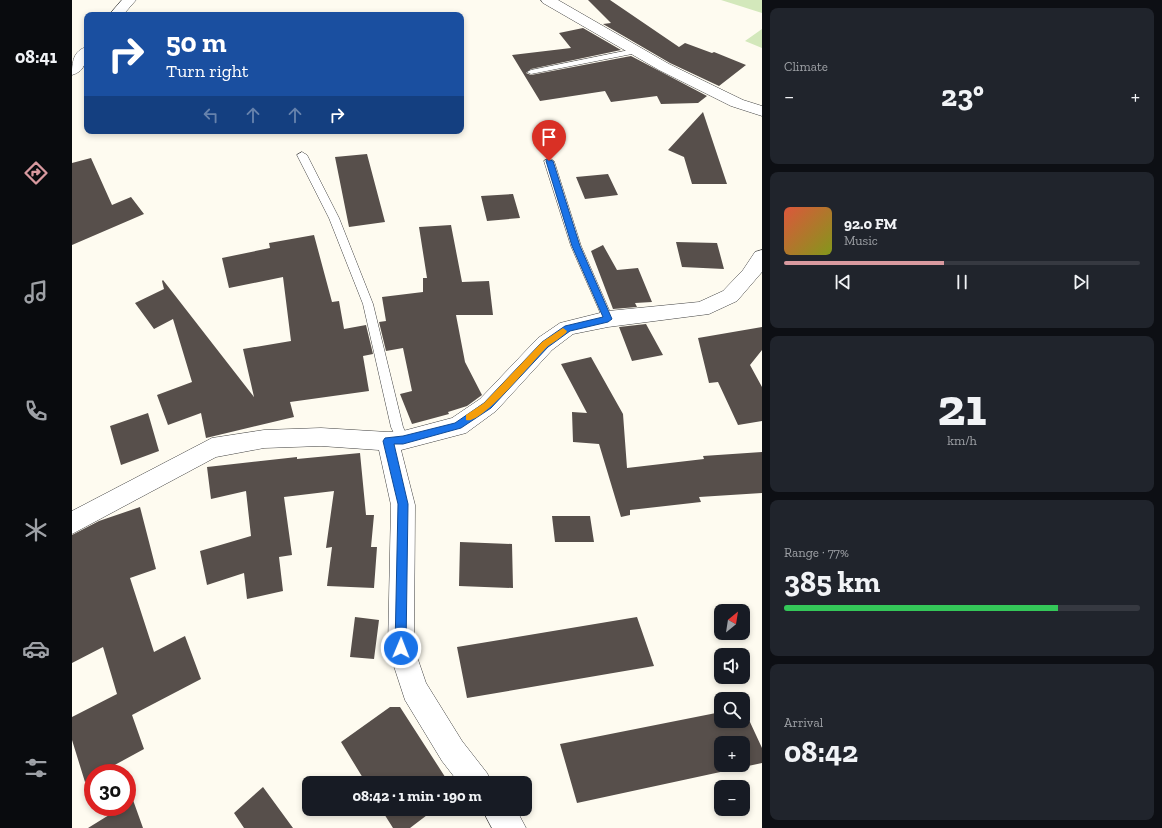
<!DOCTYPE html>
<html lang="en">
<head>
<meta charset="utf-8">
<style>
	body { margin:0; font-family:"Zilla Slab",serif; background:#20242c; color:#f1f3f6; height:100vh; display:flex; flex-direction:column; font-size:15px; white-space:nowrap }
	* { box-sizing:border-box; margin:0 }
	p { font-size:13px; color:#9ea1a6 }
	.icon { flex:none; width:22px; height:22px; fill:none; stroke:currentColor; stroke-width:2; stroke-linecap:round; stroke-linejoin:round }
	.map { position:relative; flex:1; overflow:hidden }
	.panel { display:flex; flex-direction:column; gap:8px; padding:8px; background:#0d0f14; width:400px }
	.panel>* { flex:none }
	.guide { position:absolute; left:12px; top:12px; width:380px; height:122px; border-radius:8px; box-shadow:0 2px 6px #0003; background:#1a4fa0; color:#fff; overflow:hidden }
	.needle { width:26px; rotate:30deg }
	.buttons { position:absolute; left:642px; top:604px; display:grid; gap:8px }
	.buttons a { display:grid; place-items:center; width:36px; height:36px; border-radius:8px; background:#171b24; box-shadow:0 2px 6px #0003; font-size:20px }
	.speed { position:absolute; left:12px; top:764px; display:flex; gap:8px; font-size:20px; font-weight:700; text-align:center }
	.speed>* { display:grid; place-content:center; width:52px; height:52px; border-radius:50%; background:#171b24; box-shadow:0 2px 6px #0003; line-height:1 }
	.speed .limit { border:6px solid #d22; background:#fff; color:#111 }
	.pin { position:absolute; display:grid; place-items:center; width:34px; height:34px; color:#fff; margin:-41px -17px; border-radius:50% 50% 50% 0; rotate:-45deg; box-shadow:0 0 4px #0007 }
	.pin .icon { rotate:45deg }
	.me { position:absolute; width:44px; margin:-22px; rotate:1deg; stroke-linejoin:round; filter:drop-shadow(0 0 3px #0008) }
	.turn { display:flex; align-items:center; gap:14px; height:84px; padding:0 16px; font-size:18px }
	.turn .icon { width:52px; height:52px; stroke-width:2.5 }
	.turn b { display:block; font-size:28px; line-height:34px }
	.lanes { display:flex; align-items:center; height:38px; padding:0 16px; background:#0003; justify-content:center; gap:20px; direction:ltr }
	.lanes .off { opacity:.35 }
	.big { font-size:30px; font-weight:700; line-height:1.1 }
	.panel .card { flex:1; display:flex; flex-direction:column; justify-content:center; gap:6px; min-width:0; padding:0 14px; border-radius:8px; background:#20242c }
	.panel .dial { align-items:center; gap:0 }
	.dial b { font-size:52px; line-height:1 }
	.song { display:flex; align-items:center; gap:12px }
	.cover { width:48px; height:48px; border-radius:6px; background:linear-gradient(135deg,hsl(10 70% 55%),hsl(70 70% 35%)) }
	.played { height:4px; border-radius:2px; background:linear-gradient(90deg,#d8999f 45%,#363941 45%) }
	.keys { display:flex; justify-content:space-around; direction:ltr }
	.heat { display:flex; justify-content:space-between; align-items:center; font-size:22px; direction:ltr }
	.charge { height:6px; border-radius:3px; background:linear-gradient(90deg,#34c759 77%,#363941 0) }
	.trip { position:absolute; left:230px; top:776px; width:230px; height:40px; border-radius:8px; background:#171b24; box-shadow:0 2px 6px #0003; font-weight:700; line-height:40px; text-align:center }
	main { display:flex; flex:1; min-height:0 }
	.tabs { display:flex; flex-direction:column; width:72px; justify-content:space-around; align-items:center; background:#090b0e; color:#9ea1a6 }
	.tabs .icon { width:28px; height:28px }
	.tabs .on { color:#d8999f }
	.tabs b { font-size:18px; color:#f1f3f6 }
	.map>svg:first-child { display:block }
</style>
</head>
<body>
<main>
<nav class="tabs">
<b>08:41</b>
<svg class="icon on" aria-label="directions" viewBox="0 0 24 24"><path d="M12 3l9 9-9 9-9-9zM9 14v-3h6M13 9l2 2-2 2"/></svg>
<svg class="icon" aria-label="music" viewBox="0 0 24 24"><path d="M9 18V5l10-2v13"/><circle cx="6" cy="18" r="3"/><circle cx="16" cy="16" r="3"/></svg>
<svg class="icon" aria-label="phone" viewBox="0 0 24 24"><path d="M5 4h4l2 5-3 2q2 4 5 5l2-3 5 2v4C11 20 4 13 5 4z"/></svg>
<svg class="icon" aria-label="climate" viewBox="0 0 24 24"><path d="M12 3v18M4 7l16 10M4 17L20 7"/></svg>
<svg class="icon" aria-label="car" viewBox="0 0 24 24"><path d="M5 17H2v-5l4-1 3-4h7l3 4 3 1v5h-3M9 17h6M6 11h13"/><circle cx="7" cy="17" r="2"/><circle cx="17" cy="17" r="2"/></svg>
<svg class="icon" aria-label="filters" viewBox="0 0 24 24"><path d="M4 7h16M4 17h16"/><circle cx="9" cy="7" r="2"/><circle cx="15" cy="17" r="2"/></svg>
</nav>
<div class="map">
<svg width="690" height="828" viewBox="0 0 690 828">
	<rect width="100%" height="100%" fill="#fefbf0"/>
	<path fill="#d3e8bb" d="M649,0H690V13Z
		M690,29V48L673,41Z"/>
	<path fill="#574f4b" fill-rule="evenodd" d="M516,0H538L607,47L613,43L640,53L642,52L674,65L647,86L598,63L531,24L539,23Z
		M511,28L549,50L459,69L454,73L459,75L559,56L635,96L626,103L589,104L585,96L539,102L533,91L468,101L440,55L499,48L487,33Z
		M631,112L655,184H620L612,157L596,150Z
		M295,154L313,222L277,227L263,157Z
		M19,158L40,205L59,197L72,214L0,245V163Z
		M536,174L546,195L513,199L504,177Z
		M441,194L448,218L415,221L409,196Z
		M379,225L390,282L417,281L421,315H384L393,362L410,395L395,406L376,412L377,414L340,424L328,394L340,391L331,348L314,351L307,322L314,321L310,297L351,292V278H355L347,227Z
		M242,235L260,302L267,301L272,329L294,325L301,354L291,356L297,391L218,402L222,417L134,438L129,413L96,425L85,395L120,382L101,319L82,329L63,303L92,289L90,281L91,280L182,397L171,349L219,341L211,277L157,288L150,258L198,248L197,243Z
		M604,242L645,243L652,269L610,267Z
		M531,245L545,270L566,268L580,302L563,303L565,307L541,309L519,251Z
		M574,324L591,355L560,361L547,327Z
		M690,327V350L678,365L690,387V421L666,425L646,382L637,383L626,338Z
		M519,357L551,414L555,468L632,459L631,456L690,452V493L627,497L629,502L558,510V515L549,517L527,444L501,442L500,412L515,413L489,364Z
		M76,413L87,451L49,465L38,426Z
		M288,453L294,515H302L299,547H305L302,588L255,586L260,547L254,548L262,491L212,497L220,555L207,557L211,591L175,599L172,573L135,585L128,551L179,536L174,491L139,499L135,467L225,457V459Z
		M68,507L84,569L58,578L82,652L113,636L129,679L60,715L72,749L28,773H21V777L13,782L0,740V717L45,694L31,647L0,663V535L27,521Z
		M480,516H518L522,542H483Z
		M388,542L440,544L441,588L387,586Z
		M283,617L307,620L302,659L278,657Z
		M565,617L582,666L395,698L385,647Z
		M318,707H328L377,783H294L269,742Z
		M671,707L690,748V763L505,803L488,744L649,712V721H671ZM649,743H671V765H649Z
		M191,787L221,828H172L162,813Z
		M61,800L71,828H16L50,807H55V804Z
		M309,809H363L338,828H321Z"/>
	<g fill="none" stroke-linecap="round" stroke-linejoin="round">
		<defs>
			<path id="lane" d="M562,49H565V53L459,74L455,72L459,70Z
				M230,152L235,155L267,218L301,304L331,427L337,440L335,444L331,445L327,444L319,427L291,304L257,218L225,155Z
				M477,158L482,161L509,246L541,319L540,322H532L531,319L499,246L472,161Z"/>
			<path id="street" d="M50,0H64L51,15H37Z
				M469,0H486L597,64L671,100L690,106V116L659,106L587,70L471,3Z
				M15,47C15,59 14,71 0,75C0,63 1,50 15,47Z
				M690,250V272L665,301L637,314L536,327L501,334L480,350L424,411L394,433L329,450L343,505L342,648L354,683L390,741L415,773L420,783H387L370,761L333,700L316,648L319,505L307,450L249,446L192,448L144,457L0,534V511L140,438L192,430L249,428L316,432L331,431L380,418L408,399L466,338L488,323L536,311L627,302L651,291L671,270L683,252Z
				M410,809H444L454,828H420Z"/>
		</defs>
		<use href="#lane" stroke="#414141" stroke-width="1"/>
		<use href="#street" stroke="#414141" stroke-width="1"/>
		<use href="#lane" fill="#fff" fill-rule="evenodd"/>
		<use href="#street" fill="#fff" fill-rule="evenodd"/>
	</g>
	<path fill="#1a73e8" stroke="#114b97" d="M475,159L481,161L508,246L540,319L536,322L498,331L476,347L419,408L389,428L331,444H322L336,504L334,648L333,651L329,653L325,651L323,648L326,504L311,441L313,438L331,436L383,423L412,403L470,342L493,326L531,317L500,246L474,161Z"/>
	<path fill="#f59e0b" d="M491,328L495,331L494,333C488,338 482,342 476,346C463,358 410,425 394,420V415L412,403L470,342Z"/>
</svg>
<div class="buttons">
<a><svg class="needle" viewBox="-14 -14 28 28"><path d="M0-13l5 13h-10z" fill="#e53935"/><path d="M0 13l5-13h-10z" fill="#9ea1a6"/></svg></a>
<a><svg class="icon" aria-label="sound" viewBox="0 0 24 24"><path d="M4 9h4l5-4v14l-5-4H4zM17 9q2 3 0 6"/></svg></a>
<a><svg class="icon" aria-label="search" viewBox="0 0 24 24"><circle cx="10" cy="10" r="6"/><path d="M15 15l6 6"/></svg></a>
<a>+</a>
<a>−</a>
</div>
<div class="speed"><div class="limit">30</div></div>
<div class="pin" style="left:477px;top:161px;background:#d93025"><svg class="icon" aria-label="arrive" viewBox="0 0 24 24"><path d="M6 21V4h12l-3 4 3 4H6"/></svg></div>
<svg class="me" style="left:329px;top:648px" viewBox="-20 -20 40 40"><circle r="17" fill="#1a73e8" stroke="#fff" stroke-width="3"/><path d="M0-11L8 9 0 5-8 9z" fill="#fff"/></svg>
<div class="trip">08:42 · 1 min · 190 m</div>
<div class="guide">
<div class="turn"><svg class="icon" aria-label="right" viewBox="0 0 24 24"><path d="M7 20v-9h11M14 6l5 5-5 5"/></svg><div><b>50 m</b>Turn right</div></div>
<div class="lanes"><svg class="icon off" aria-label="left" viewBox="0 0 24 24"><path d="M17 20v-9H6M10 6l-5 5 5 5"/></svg><svg class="icon off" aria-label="ahead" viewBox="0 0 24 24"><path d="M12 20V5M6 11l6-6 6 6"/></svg><svg class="icon off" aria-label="ahead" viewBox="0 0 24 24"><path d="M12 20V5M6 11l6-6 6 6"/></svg><svg class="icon" aria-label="right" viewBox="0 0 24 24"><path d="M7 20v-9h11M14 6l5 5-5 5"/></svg></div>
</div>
</div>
<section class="panel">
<div class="card"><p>Climate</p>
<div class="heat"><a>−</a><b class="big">23°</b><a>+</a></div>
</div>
<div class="card">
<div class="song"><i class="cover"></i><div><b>92.0 FM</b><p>Music</p></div></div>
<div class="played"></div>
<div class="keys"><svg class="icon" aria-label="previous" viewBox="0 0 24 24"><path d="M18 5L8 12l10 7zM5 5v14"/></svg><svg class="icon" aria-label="pause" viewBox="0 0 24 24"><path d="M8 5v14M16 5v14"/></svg><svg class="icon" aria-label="next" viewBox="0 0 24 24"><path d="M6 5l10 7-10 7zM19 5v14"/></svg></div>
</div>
<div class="card dial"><b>21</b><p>km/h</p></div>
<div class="card"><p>Range · 77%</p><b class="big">385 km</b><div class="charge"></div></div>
<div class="card"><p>Arrival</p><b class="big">08:42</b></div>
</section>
</main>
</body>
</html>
